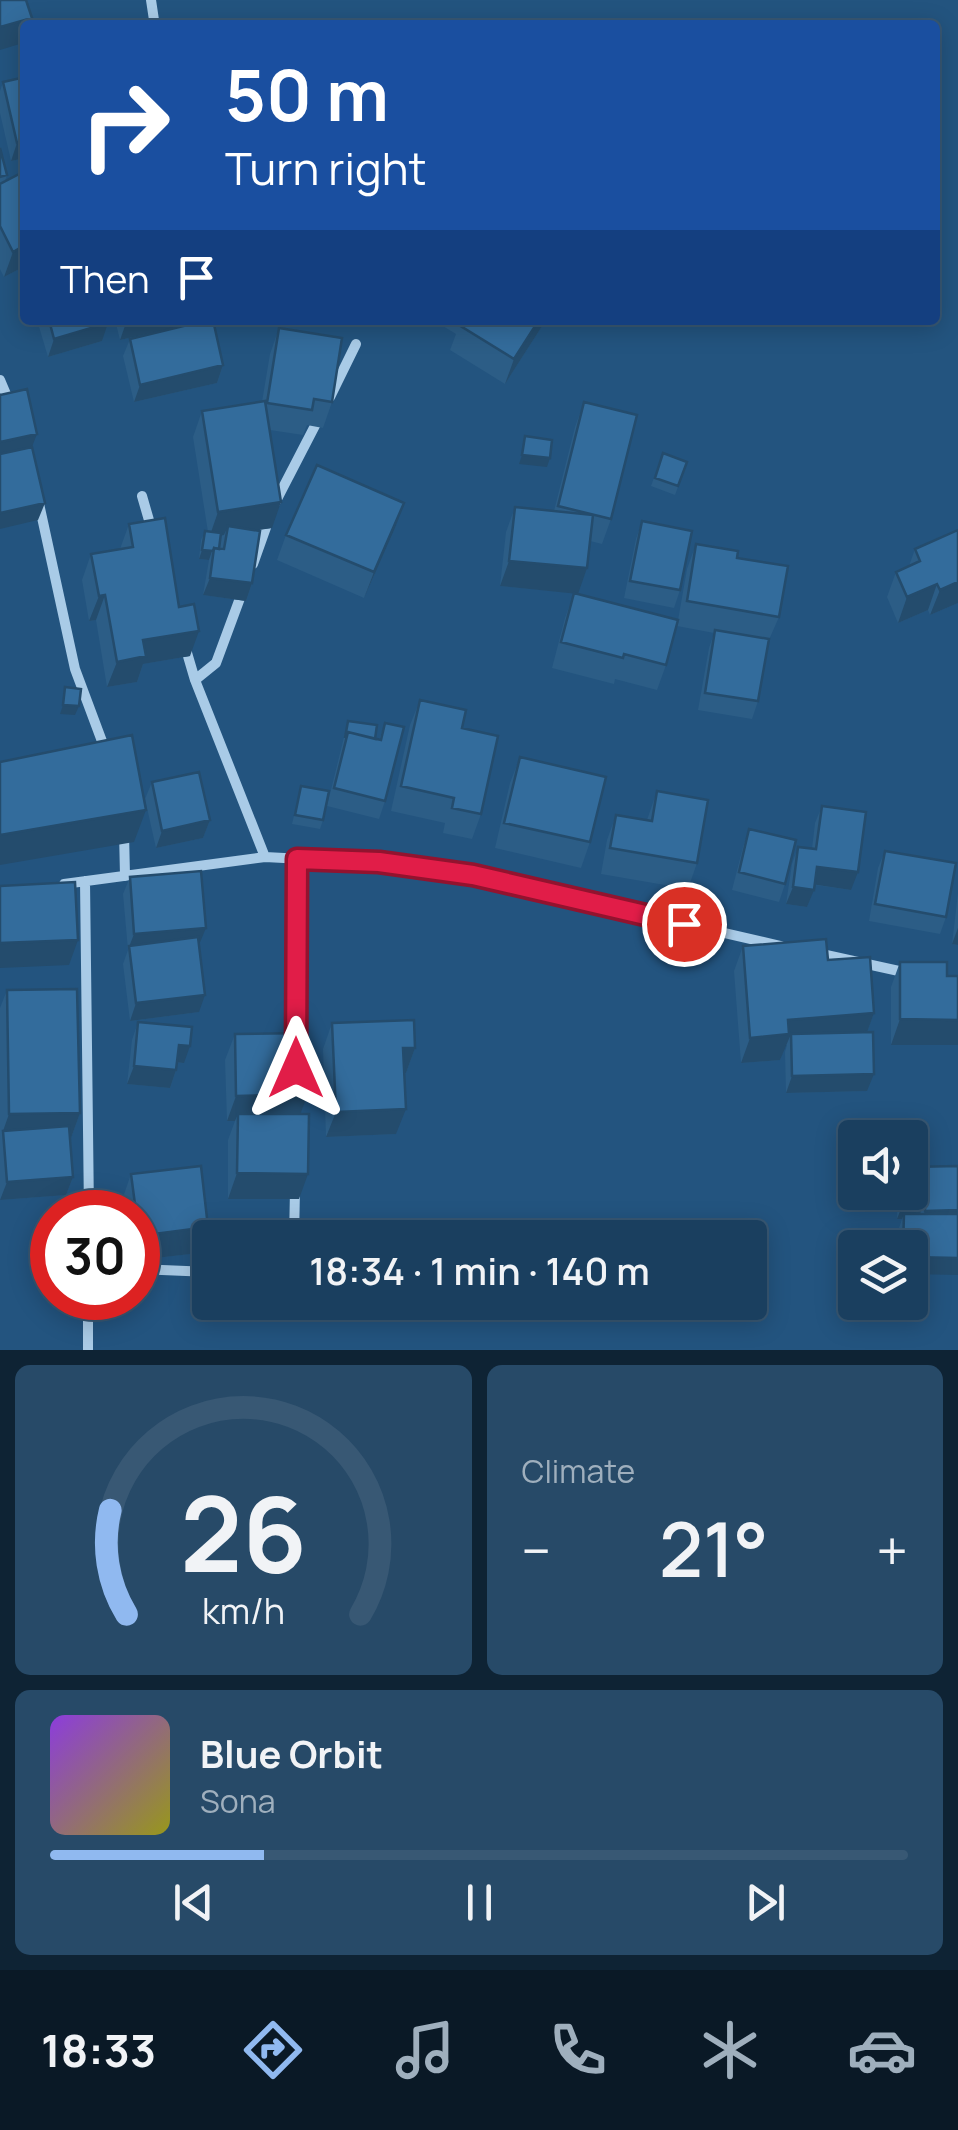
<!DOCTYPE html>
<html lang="en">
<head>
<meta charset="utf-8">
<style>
	body { margin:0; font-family:Manrope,sans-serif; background:#274a68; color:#f1f3f6; height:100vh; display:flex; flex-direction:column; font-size:38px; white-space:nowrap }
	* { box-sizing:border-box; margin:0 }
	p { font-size:32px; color:#9fafbd }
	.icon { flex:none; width:55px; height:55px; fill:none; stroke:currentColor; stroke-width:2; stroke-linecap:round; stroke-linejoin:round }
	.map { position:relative; height:1350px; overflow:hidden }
	.sheet { display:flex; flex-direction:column; gap:15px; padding:15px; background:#0e2334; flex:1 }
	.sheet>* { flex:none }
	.hud { position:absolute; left:20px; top:20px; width:920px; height:305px; border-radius:10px; box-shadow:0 5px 25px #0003,0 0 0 2px #385874; background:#1a4fa0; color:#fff; overflow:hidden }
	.fabs { position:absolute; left:838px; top:1120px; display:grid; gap:20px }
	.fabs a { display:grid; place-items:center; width:90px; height:90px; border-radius:10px; background:#1a3f5f; box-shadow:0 5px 25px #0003,0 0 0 2px #385874; font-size:50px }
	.speed { position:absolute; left:30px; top:1190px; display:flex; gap:20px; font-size:50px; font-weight:700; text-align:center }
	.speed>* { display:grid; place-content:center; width:130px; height:130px; border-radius:50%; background:#1a3f5f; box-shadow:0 5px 25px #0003,0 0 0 2px #385874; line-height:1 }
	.speed .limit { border:15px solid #d22; background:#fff; color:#111 }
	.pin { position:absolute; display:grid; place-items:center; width:85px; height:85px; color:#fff; margin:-42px; border:5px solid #fff; border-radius:50%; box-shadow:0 2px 10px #0007 }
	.me { position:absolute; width:110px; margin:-55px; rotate:0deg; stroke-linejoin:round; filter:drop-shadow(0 0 8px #0008) }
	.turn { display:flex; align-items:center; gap:35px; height:210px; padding:0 40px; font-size:45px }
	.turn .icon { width:130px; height:130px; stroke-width:2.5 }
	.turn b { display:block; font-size:70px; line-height:85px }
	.then { display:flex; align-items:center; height:95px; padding:0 40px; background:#0003; gap:20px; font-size:38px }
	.big { font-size:75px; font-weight:600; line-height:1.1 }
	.sheet .tile { flex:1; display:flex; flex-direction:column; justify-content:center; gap:15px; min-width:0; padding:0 35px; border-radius:15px; background:#274a68 }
	.sheet .dial { align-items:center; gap:0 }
	.dial svg { height:260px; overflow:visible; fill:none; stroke:#385874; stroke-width:7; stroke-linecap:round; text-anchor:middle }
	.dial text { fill:#f1f3f6; stroke:none }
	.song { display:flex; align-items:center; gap:30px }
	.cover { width:120px; height:120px; border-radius:15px; background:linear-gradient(135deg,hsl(270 70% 55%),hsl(60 70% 35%)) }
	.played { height:10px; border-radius:5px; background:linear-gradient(90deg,#90b9f0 25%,#385874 25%) }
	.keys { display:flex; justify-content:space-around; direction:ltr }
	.heat { display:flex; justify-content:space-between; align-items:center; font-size:55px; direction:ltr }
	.sheet .tiles { flex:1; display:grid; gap:15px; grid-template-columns:1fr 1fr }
	.tile:last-child { grid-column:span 2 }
	.trip { position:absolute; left:192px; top:1220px; width:575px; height:100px; border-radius:10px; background:#1a3f5f; box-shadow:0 5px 25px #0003,0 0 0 2px #385874; font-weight:600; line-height:100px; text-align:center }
	.dock { display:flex; height:160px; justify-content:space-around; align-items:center; background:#0a1926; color:#9fafbd }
	.dock .icon { width:70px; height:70px }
	.dock .on { color:#90b9f0 }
	.dock b { font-size:45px; color:#f1f3f6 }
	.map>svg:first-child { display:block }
</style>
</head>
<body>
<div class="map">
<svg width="958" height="1350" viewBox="0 0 958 1350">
	<rect width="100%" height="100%" fill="#23547f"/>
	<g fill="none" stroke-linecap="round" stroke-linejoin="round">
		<path stroke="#a9cbe7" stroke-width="10" d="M151,25L154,20L151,0
			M0,380L11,406
			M330,397L356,344
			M142,496L153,534
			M38,499L75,669L106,752
			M275,503L320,416
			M253,564L269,519
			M185,646L195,680L265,857
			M195,680L216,663L243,590
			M124,832L125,876
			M85,881L89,1212
			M64,884L265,857L379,863L473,875L781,946
			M817,953L908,973
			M296,1043L297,859
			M294,1238L295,1190
			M138,1269L210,1272
			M88,1350V1298"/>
	</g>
	<path fill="#2c5d86" d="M3,82L25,158L11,161L0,113V91Z
		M0,148L7,175L5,181L25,266L4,277L0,269Z
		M37,320H107L102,341L48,357Z
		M115,320H176L173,328L120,340Z
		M433,320H546L505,384L450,350L456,334Z
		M279,328L332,402L323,428L307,425L303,435L270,430L272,528L255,530L252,583L246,601L203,595L209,560L199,559L201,540L205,531L208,532L193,437L202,411L262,402L270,354Z
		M130,339L223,365L217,383L134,402L123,356Z
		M584,402L611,519L602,544L590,541L578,594L666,665L657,690L615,679L614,684L552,668L565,618L574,593L500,586L506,532L515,507L554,511L575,427Z
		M663,453L687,462L675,495L651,486Z
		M404,503L395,528L364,598L277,560L286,535Z
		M642,521L680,590L674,608L624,598L636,539Z
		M129,524L179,607L190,656L143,664L137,682L107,687L96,620L89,621L82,580L91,554L120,549Z
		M958,530V603L930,615L928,610L898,623L887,597L896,572L909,566L915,549Z
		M696,544L737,558L779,617L768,642L758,701L752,719L698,710L709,648L714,633L677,626L687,569Z
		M420,700L462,728L481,814L472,839L443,833L445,823L391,811L410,725Z
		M348,721L379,740L385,723V801L379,819L327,806Z
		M520,757L590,842L581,868L495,848L510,783Z
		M152,782L210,820L203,838L156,848L145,799Z
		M301,786L323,820L320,829L292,824Z
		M657,791L697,863L688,889L601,874L607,840L616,815L647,820Z
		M822,806L851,890L815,885L807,907L786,904L792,864L798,847L812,849L815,823Z
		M749,829L785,884L779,902L732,890L743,847Z
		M885,851L946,917L940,934L869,921L878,868Z
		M130,877L199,946V1012L130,1021L123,964L128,950L123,894Z
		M958,893V945L952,944Z
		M743,946L828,960L874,1013L867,1032V1091L786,1093L785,1052L787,1045H785L780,1060L741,1063L734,971Z
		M900,962H947L891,1045V987Z
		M7,990L80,1113L71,1138L73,1177L66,1195L0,1200V1008Z
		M138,1022L184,1063H177L176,1070L170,1088L127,1084L132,1040Z
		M332,1023L415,1048L406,1073L404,1074L396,1134L326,1137L323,1049Z
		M235,1034L308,1094L300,1114L299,1199H228V1140L235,1121H227L225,1060Z
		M958,1166L910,1248H898V1231L902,1219H897L898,1192H910Z
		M131,1174L208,1227L199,1253L138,1260V1212H124L122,1200Z"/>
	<path fill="#244c6d" d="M32,18L29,25H25V36L23,43L0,50V27Z
		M25,141V158L11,161L17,143Z
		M25,245V266L4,277L13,252Z
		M138,320H176L173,328L120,340L126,323Z
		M539,320H546L505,384L514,359Z
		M108,323L102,341L48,357L54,339Z
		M223,365L217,383L134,402L140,385Z
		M37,434L30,452L0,458V442Z
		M522,455L550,458L547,467L519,464Z
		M281,502L272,528L226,535L228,526L224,535L209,538L218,512Z
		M45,503L38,520L0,529V513Z
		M404,503L395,528L364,598L374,572Z
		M202,550L212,551L209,560L199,559Z
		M509,561L587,568L578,594L500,586Z
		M210,578L252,583L246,601L203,595Z
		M958,582V603L930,615L940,590Z
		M937,584L928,610L898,623L907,597Z
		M105,595L96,620L89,621L99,596Z
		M199,631L190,656L143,664L137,682L107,687L117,662L143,640Z
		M63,705L79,706L75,715L60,714Z
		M146,810L134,842L0,865V835Z
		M210,820L203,838L156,848L162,831Z
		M817,867L858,872L851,890L811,884Z
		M793,887L814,890L807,907L786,904Z
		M206,928L199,945L129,947L134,934Z
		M958,928V945L952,944Z
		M78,940L69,965L0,968V943Z
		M205,995L199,1012L130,1021L136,1003Z
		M874,1013L865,1038L791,1034L780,1060L741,1063L750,1038L788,1020Z
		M900,1019L958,1020V1045H891Z
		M179,1045L190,1046L184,1063L172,1062Z
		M403,1048H415L406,1073L394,1074Z
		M134,1066L176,1070L170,1088L127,1084Z
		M874,1074L867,1091L786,1093L792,1076Z
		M308,1094L298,1120L238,1114L235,1121H227L236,1096Z
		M406,1109L396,1134L326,1137L336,1112Z
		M80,1113L71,1138L3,1131L9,1114Z
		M237,1173L308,1174L299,1199H228Z
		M73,1177L66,1195L0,1200L7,1182Z
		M904,1201H925L918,1219L904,1214L902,1219H897Z
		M958,1210V1228H918L925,1211Z
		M208,1227L199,1253L138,1260V1240L139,1236Z
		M910,1257L958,1258V1275L910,1274Z"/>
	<path fill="#336c9c" stroke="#244c6d" stroke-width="2.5" d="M0,0H26L32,18L0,27Z
		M25,77V141L17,143L3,82Z
		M0,148L7,175L0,177Z
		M25,171V245L13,252L0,226V184Z
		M49,320H107L108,323L54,339Z
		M208,320H213L223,365L140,385L130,339Z
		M462,320H539L514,359L459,325Z
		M279,328L342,338L332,402L314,399L312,410L267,403Z
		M27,389L37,434L0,442V395Z
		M265,401L281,502L218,512L202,411Z
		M584,402L637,415L611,519L558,506Z
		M525,436L552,440L550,458L522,455Z
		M32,447L45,503L0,513V454Z
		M663,453L687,462L678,486L655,478Z
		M317,465L404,503L374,572L286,535Z
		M515,507L593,515L587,568L509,561Z
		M165,518L179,607L194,604L199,631L143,640L146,656L117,662L105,595L99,596L91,554L133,547L129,524Z
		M642,521L692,531L680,590L630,581Z
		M228,526L260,531L252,583L210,578L214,548L224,549Z
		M958,530V582L940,590L937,584L907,597L896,572L920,561L915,549Z
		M205,531L221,533L219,549L214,548L213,551L202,550Z
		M696,544L738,551L737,558L788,566L779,617L687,601Z
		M574,593L678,620L666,665L624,654L623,658L561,642Z
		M715,630L769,639L758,701L705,693Z
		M65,687L81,689L79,706L63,705Z
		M420,700L466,710L462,728L498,736L481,814L452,808L454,798L401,786Z
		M348,721L377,725L375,739L348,732L345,738Z
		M385,723L404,727L385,801L334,788L348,732L381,740Z
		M132,735L146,810L0,835V762Z
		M520,757L606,777L590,842L504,823Z
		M199,772L210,820L162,831L152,782Z
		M301,786L329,791L323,820L295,815Z
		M657,791L708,800L697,863L610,848L616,815L652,821Z
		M822,806L866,812L858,872L817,867L814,890L793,887L798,847L816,849Z
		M749,829L796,840L785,884L739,872Z
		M885,851L956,863L946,917L875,904Z
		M201,871L206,928L134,934L130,877Z
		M75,882L78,940L0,943V886Z
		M198,937L205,995L136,1003L129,946Z
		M826,939L828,960L870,957L874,1013L788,1020L789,1034L750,1038L743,946Z
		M900,962H947V976H958V1020L900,1019Z
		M77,989L80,1113L9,1114L7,990Z
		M414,1020L415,1048H403L406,1109L336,1112L332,1023Z
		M138,1022L192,1027L190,1046L179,1045L176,1070L134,1066Z
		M873,1032L874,1074L792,1076L791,1034Z
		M306,1033L308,1094L236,1096L235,1034Z
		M238,1114H309L308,1174L237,1173Z
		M69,1126L73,1177L7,1182L3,1131Z
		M201,1166L208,1227L139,1236L138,1212H136L131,1174Z
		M958,1166V1210L925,1211V1201H904V1192H910V1167Z
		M904,1214H958V1258L910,1257V1248H903Z"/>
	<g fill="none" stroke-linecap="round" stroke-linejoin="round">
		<defs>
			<path id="route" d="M296,1068L297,859L379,862L473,875L684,924"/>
		</defs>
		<use href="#route" stroke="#92132f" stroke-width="25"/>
		<use href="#route" stroke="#e11d48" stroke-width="18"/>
	</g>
</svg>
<div class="fabs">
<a><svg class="icon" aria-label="sound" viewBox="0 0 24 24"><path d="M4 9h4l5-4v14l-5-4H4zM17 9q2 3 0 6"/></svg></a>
<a><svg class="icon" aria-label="layers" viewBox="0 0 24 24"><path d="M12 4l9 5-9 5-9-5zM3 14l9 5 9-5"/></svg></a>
</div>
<div class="speed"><div class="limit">30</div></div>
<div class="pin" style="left:684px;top:924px;background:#d93025"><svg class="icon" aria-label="arrive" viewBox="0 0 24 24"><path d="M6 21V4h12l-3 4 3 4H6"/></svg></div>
<svg class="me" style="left:296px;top:1068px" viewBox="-20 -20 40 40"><path d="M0-17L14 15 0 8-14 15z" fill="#e11d48" stroke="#fff" stroke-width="4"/></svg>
<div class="trip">18:34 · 1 min · 140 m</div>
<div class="hud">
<div class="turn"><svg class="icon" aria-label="right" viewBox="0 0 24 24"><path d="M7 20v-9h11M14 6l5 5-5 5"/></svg><div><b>50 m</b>Turn right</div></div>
<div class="then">Then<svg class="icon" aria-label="arrive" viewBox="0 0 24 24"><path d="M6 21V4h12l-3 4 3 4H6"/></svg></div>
</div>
</div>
<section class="sheet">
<div class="tiles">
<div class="tile dial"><svg viewBox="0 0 100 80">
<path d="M14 69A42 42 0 1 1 86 69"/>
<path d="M14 69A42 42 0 0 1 9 37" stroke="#90b9f0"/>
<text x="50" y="56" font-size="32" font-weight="700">26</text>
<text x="50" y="72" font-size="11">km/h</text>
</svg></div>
<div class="tile"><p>Climate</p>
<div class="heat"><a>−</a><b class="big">21°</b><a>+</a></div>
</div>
<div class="tile">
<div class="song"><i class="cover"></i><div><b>Blue Orbit</b><p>Sona</p></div></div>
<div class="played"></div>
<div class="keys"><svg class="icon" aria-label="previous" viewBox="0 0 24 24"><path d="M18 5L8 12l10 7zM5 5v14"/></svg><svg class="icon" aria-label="pause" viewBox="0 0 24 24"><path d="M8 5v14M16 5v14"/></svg><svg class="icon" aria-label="next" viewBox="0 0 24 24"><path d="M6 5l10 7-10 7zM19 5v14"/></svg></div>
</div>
</div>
</section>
<nav class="dock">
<b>18:33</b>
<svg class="icon on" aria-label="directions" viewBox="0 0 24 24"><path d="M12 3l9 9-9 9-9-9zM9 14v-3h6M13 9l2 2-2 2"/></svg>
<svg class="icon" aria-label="music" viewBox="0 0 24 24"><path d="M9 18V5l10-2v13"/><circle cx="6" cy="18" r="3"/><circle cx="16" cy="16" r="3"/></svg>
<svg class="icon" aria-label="phone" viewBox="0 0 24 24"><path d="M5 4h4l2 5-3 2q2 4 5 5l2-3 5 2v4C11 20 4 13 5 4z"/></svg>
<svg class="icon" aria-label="climate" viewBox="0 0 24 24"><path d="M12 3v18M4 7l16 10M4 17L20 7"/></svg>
<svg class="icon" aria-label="car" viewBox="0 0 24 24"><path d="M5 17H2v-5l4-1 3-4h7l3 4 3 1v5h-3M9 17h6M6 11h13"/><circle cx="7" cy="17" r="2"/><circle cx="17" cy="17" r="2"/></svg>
</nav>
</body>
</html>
